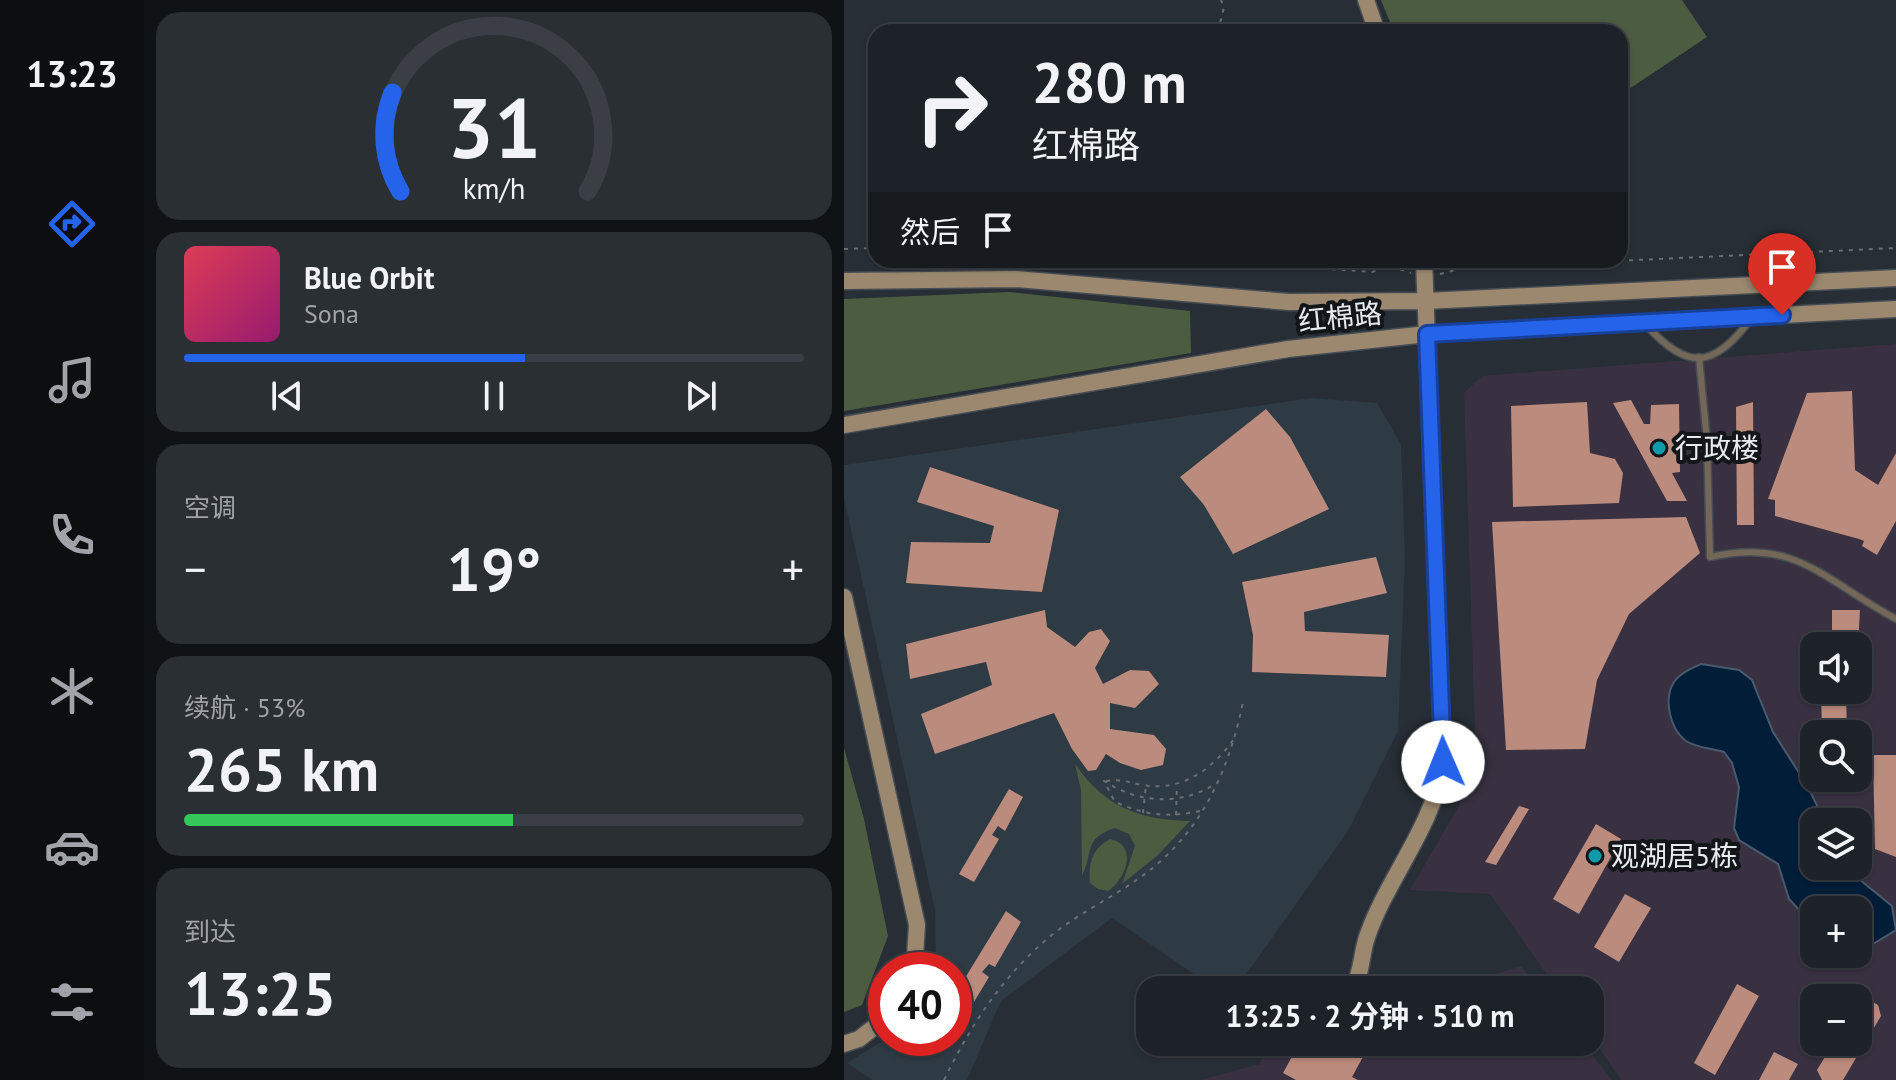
<!DOCTYPE html>
<html lang="zh">
<head>
<meta charset="utf-8">
<style>
	body { margin:0; font-family:"PT Sans","Noto Sans SC",sans-serif; background:#2a2f34; color:#f1f3f6; height:100vh; display:flex; flex-direction:column; font-size:30px; white-space:nowrap }
	* { box-sizing:border-box; margin:0 }
	p { font-size:26px; color:#a0a4a8 }
	.icon { flex:none; width:44px; height:44px; fill:none; stroke:currentColor; stroke-width:2; stroke-linecap:round; stroke-linejoin:round }
	.map { position:relative; flex:1; overflow:hidden }
	.side { display:flex; flex-direction:column; gap:12px; padding:12px; background:#101316; width:700px }
	.side>* { flex:none }
	.hud { position:absolute; left:24px; top:24px; width:760px; height:244px; border-radius:24px; box-shadow:0 2px 6px #0004,0 0 0 2px #3b3f45; background:#1d2228; color:#f1f3f6; overflow:hidden }
	.controls { position:absolute; left:956px; top:632px; display:grid; gap:16px }
	.controls a { display:grid; place-items:center; width:72px; height:72px; border-radius:16px; background:#1d2228; box-shadow:0 2px 6px #0004,0 0 0 2px #3b3f45; font-size:40px }
	.speed { position:absolute; left:24px; top:952px; display:flex; gap:16px; font-size:40px; font-weight:700; text-align:center }
	.speed>* { display:grid; place-content:center; width:104px; height:104px; border-radius:50%; background:#1d2228; box-shadow:0 2px 6px #0004,0 0 0 2px #3b3f45; line-height:1 }
	.speed .limit { border:12px solid #d22; background:#fff; color:#111 }
	.pin { position:absolute; display:grid; place-items:center; width:68px; height:68px; color:#fff; margin:-82px -34px; border-radius:50% 50% 50% 0; rotate:-45deg; box-shadow:0 0 8px #0007 }
	.pin .icon { rotate:45deg }
	.me { position:absolute; width:88px; margin:-44px; rotate:359deg; stroke-linejoin:round; filter:drop-shadow(0 0 6px #0008) }
	.turn { display:flex; align-items:center; gap:28px; height:168px; padding:0 32px; font-size:36px }
	.turn .icon { width:104px; height:104px; stroke-width:2.5 }
	.turn b { display:block; font-size:56px; line-height:68px }
	.then { display:flex; align-items:center; height:76px; padding:0 32px; background:#0003; gap:16px; font-size:30px }
	.big { font-size:60px; font-weight:700; line-height:1.1 }
	.side .tile { flex:1; display:flex; flex-direction:column; justify-content:center; gap:12px; min-width:0; padding:0 28px; border-radius:24px; background:#2a2f34 }
	.side .dial { align-items:center; gap:0 }
	.dial svg { height:208px; overflow:visible; fill:none; stroke:#3b3f45; stroke-width:7; stroke-linecap:round; text-anchor:middle }
	.dial text { fill:#f1f3f6; stroke:none }
	.song { display:flex; align-items:center; gap:24px }
	.cover { width:96px; height:96px; border-radius:12px; background:linear-gradient(135deg,hsl(350 70% 55%),hsl(320 70% 35%)) }
	.played { height:8px; border-radius:4px; background:linear-gradient(90deg,#2563eb 55%,#3b3f45 55%) }
	.keys { display:flex; justify-content:space-around; direction:ltr }
	.heat { display:flex; justify-content:space-between; align-items:center; font-size:44px; direction:ltr }
	.charge { height:12px; border-radius:6px; background:linear-gradient(90deg,#34c759 53%,#3b3f45 0) }
	.trip { position:absolute; left:292px; top:976px; width:468px; height:80px; border-radius:24px; background:#1d2228; box-shadow:0 2px 6px #0004,0 0 0 2px #3b3f45; font-weight:700; line-height:80px; text-align:center }
	main { display:flex; flex:1; min-height:0 }
	.tabs { display:flex; flex-direction:column; width:144px; justify-content:space-around; align-items:center; background:#0c0e10; color:#a0a4a8 }
	.tabs .icon { width:56px; height:56px }
	.tabs .selected { color:#2563eb }
	.tabs b { font-size:36px; color:#f1f3f6 }
	.map>svg:first-child { display:block }
</style>
</head>
<body>
<main>
<nav class="tabs">
<b>13:23</b>
<svg class="icon selected" aria-label="directions" viewBox="0 0 24 24"><path d="M12 3l9 9-9 9-9-9zM9 14v-3h6M13 9l2 2-2 2"/></svg>
<svg class="icon" aria-label="music" viewBox="0 0 24 24"><path d="M9 18V5l10-2v13"/><circle cx="6" cy="18" r="3"/><circle cx="16" cy="16" r="3"/></svg>
<svg class="icon" aria-label="phone" viewBox="0 0 24 24"><path d="M5 4h4l2 5-3 2q2 4 5 5l2-3 5 2v4C11 20 4 13 5 4z"/></svg>
<svg class="icon" aria-label="climate" viewBox="0 0 24 24"><path d="M12 3v18M4 7l16 10M4 17L20 7"/></svg>
<svg class="icon" aria-label="car" viewBox="0 0 24 24"><path d="M5 17H2v-5l4-1 3-4h7l3 4 3 1v5h-3M9 17h6M6 11h13"/><circle cx="7" cy="17" r="2"/><circle cx="17" cy="17" r="2"/></svg>
<svg class="icon" aria-label="filters" viewBox="0 0 24 24"><path d="M4 7h16M4 17h16"/><circle cx="9" cy="7" r="2"/><circle cx="15" cy="17" r="2"/></svg>
</nav>
<section class="side">
<div class="tile dial"><svg viewBox="0 0 100 80">
<path d="M14 69A42 42 0 1 1 86 69"/>
<path d="M14 69A42 42 0 0 1 11 31" stroke="#2563eb"/>
<text x="50" y="56" font-size="32" font-weight="700">31</text>
<text x="50" y="72" font-size="11">km/h</text>
</svg></div>
<div class="tile">
<div class="song"><i class="cover"></i><div><b>Blue Orbit</b><p>Sona</p></div></div>
<div class="played"></div>
<div class="keys"><svg class="icon" aria-label="previous" viewBox="0 0 24 24"><path d="M18 5L8 12l10 7zM5 5v14"/></svg><svg class="icon" aria-label="pause" viewBox="0 0 24 24"><path d="M8 5v14M16 5v14"/></svg><svg class="icon" aria-label="next" viewBox="0 0 24 24"><path d="M6 5l10 7-10 7zM19 5v14"/></svg></div>
</div>
<div class="tile"><p>空调</p>
<div class="heat"><a>−</a><b class="big">19°</b><a>+</a></div>
</div>
<div class="tile"><p>续航 · 53%</p><b class="big">265 km</b><div class="charge"></div></div>
<div class="tile"><p>到达</p><b class="big">13:25</b></div>
</section>
<div class="map">
<svg width="1052" height="1080" viewBox="0 0 1052 1080">
	<rect width="100%" height="100%" fill="#272e35"/>
	<path fill="#2e3a44" d="M468,398L533,403L557,444L561,558L554,731L504,831L391,990H373L268,918L157,1001L123,1080H29L3,1063L43,1038H110V970H92L91,910L0,498V465Z"/>
	<path fill="#393141" fill-rule="evenodd" d="M1052,344V1080H777L746,1035V990H714L646,894L566,890L624,790L632,762L620,393L638,376ZM970,646H1014V690H970ZM970,734H1014V778H970ZM970,822H1014V866H970ZM970,910H1014V954H970ZM970,998H1014V1042H970Z
		M677,966L696,990H598Z
		M428,1042H738L768,1080H357L415,1064Z"/>
	<path fill="#4c5c41" d="M537,0H838L863,37L776,95V32H550Z
		M165,292L346,311L347,353L0,411V299Z
		M0,748L20,819L44,936L18,1005L0,1012Z
		M231,764C261,807 295,820 346,821L314,855L278,884L291,846L285,834L271,828C238,839 250,853 238,876L237,790Z
		M266,839C295,845 282,879 264,891L254,889L246,883C244,863 248,849 266,839Z"/>
	<path fill="#021d38" stroke="#475b6f" stroke-width="2" d="M857,664L895,670L908,680L929,732L964,787L981,822H970V866H999L1048,906L1052,930L1014,953V910H970V926L945,899L934,864L895,840L890,828L895,787L888,763L880,752C867,748 853,748 842,741C826,729 819,699 830,682C836,673 848,668 857,664Z"/>
	<path fill="#bb8b7d" d="M1008,391L1011,470L1034,485L1052,453V521L1033,555L1018,546L1020,541L1015,539L931,516V500L924,499L963,393Z
		M787,400L800,424H806L807,405L835,404L836,472L828,473L843,501H823L769,403Z
		M743,402L746,453L771,459L779,473L775,503L669,507L667,406Z
		M909,402L910,525H893L892,407Z
		M422,409L446,437L485,509L389,554L360,505L336,477Z
		M86,467L215,510L198,592L62,583L67,542L146,543L150,526L73,502Z
		M842,517L856,553L785,614L753,680L741,749L662,750L648,522Z
		M532,557L543,593L460,612L461,631L545,635L542,677L408,672L409,635L398,582Z
		M201,610L203,627L231,647L245,632L257,629L266,641L251,668L259,684L286,670L305,671L315,684L291,708L266,703V729L310,735L322,749L319,765L297,770L276,763L262,754L252,770L244,771L228,749L210,713L91,754L77,714L148,685L142,662L66,679L62,644Z
		M988,610H1016L1014,646H988Z
		M977,690H1002L1003,734H978Z
		M1029,755H1052V857L1031,849Z
		M165,789L179,797L161,831L154,826L148,835L155,839L130,882L115,874Z
		M675,806L685,809L652,865L641,862Z
		M752,824L777,839L735,914L709,899Z
		M781,894L807,908L775,962L750,947Z
		M162,911L177,922L151,967L145,964L138,972L145,977L127,1007L110,996Z
		M893,984L915,996L871,1075L850,1063Z
		M1024,999L1034,1005L1037,1016L999,1080H978L973,1070L990,1042H1014V1001Z
		M456,1042H527L508,1077L514,1080H452L439,1073Z
		M930,1052L954,1064L945,1080H915Z"/>
	<g fill="none" stroke-linecap="round" stroke-linejoin="round">
		<defs>
			<path id="lane" d="M802,325C844,371 869,369 907,319
				M855,357L863,441L866,557C953,537 982,582 1052,619"/>
			<path id="secondary" d="M522,0L533,32
				M0,281L171,279L445,302L582,301L1052,278
				M0,425L444,349L583,334L1052,309
				M0,597L73,925L70,970
				M508,990C518,975 517,954 523,937C543,878 591,825 599,762L580,260
				M0,1044L15,1039L42,1018"/>
		</defs>
		<use href="#lane" stroke="#464c53" stroke-width="9"/>
		<use href="#secondary" stroke="#464c53" stroke-width="19"/>
		<path stroke="#696f75" stroke-width="2" stroke-dasharray="4 6" stroke-linecap="butt" d="M374,32L380,7L377,0
			M0,249L32,248
			M358,260L528,272L546,266L567,273
			M596,274L619,268L1052,248
			M262,781C277,779 284,782 298,785C337,792 368,770 389,740
			M356,811C323,818 301,815 271,802L260,781C296,804 337,806 373,783
			M299,813L302,785
			M332,815L333,785
			M100,1080C128,1023 159,975 209,934C241,909 280,892 311,866C362,823 386,765 399,702"/>
		<use href="#lane" stroke="#736758" stroke-width="6"/>
		<use href="#secondary" stroke="#9b886f" stroke-width="16"/>
	</g>
	<g fill="none" stroke-linecap="round" stroke-linejoin="round">
		<defs>
			<path id="route" d="M599,762L583,334L938,315"/>
		</defs>
		<use href="#route" stroke="#184099" stroke-width="20"/>
		<use href="#route" stroke="#2563eb" stroke-width="14"/>
	</g>
	<g fill="#0f9aa8" stroke="#131619" stroke-width="3">
		<circle cx="815" cy="448" r="8"/>
		<circle cx="751" cy="856" r="8"/>
	</g>
	<g text-anchor="middle" stroke-width="8" stroke-linejoin="round" paint-order="stroke">
		<g font-size="28" fill="#e7ebf0" stroke="#131619">
			<text transform="translate(496 317) rotate(-6)" y="10">红棉路</text>
		</g>
		<g font-size="28" fill="#e7ebf0" stroke="#131619" text-anchor="start">
			<text x="831" y="458">行政楼</text>
			<text x="767" y="866">观湖居5栋</text>
		</g>
	</g>
</svg>
<div class="controls">
<a><svg class="icon" aria-label="sound" viewBox="0 0 24 24"><path d="M4 9h4l5-4v14l-5-4H4zM17 9q2 3 0 6"/></svg></a>
<a><svg class="icon" aria-label="search" viewBox="0 0 24 24"><circle cx="10" cy="10" r="6"/><path d="M15 15l6 6"/></svg></a>
<a><svg class="icon" aria-label="layers" viewBox="0 0 24 24"><path d="M12 4l9 5-9 5-9-5zM3 14l9 5 9-5"/></svg></a>
<a>+</a>
<a>−</a>
</div>
<div class="speed"><div class="limit">40</div></div>
<div class="pin" style="left:938px;top:315px;background:#d93025"><svg class="icon" aria-label="arrive" viewBox="0 0 24 24"><path d="M6 21V4h12l-3 4 3 4H6"/></svg></div>
<svg class="me" style="left:599px;top:762px" viewBox="-20 -20 40 40"><circle r="19" fill="#fff"/><path d="M0-13L10 11 0 6-10 11z" fill="#2563eb"/></svg>
<div class="trip">13:25 · 2 分钟 · 510 m</div>
<div class="hud">
<div class="turn"><svg class="icon" aria-label="right" viewBox="0 0 24 24"><path d="M7 20v-9h11M14 6l5 5-5 5"/></svg><div><b>280 m</b>红棉路</div></div>
<div class="then">然后<svg class="icon" aria-label="arrive" viewBox="0 0 24 24"><path d="M6 21V4h12l-3 4 3 4H6"/></svg></div>
</div>
</div>
</main>
</body>
</html>
